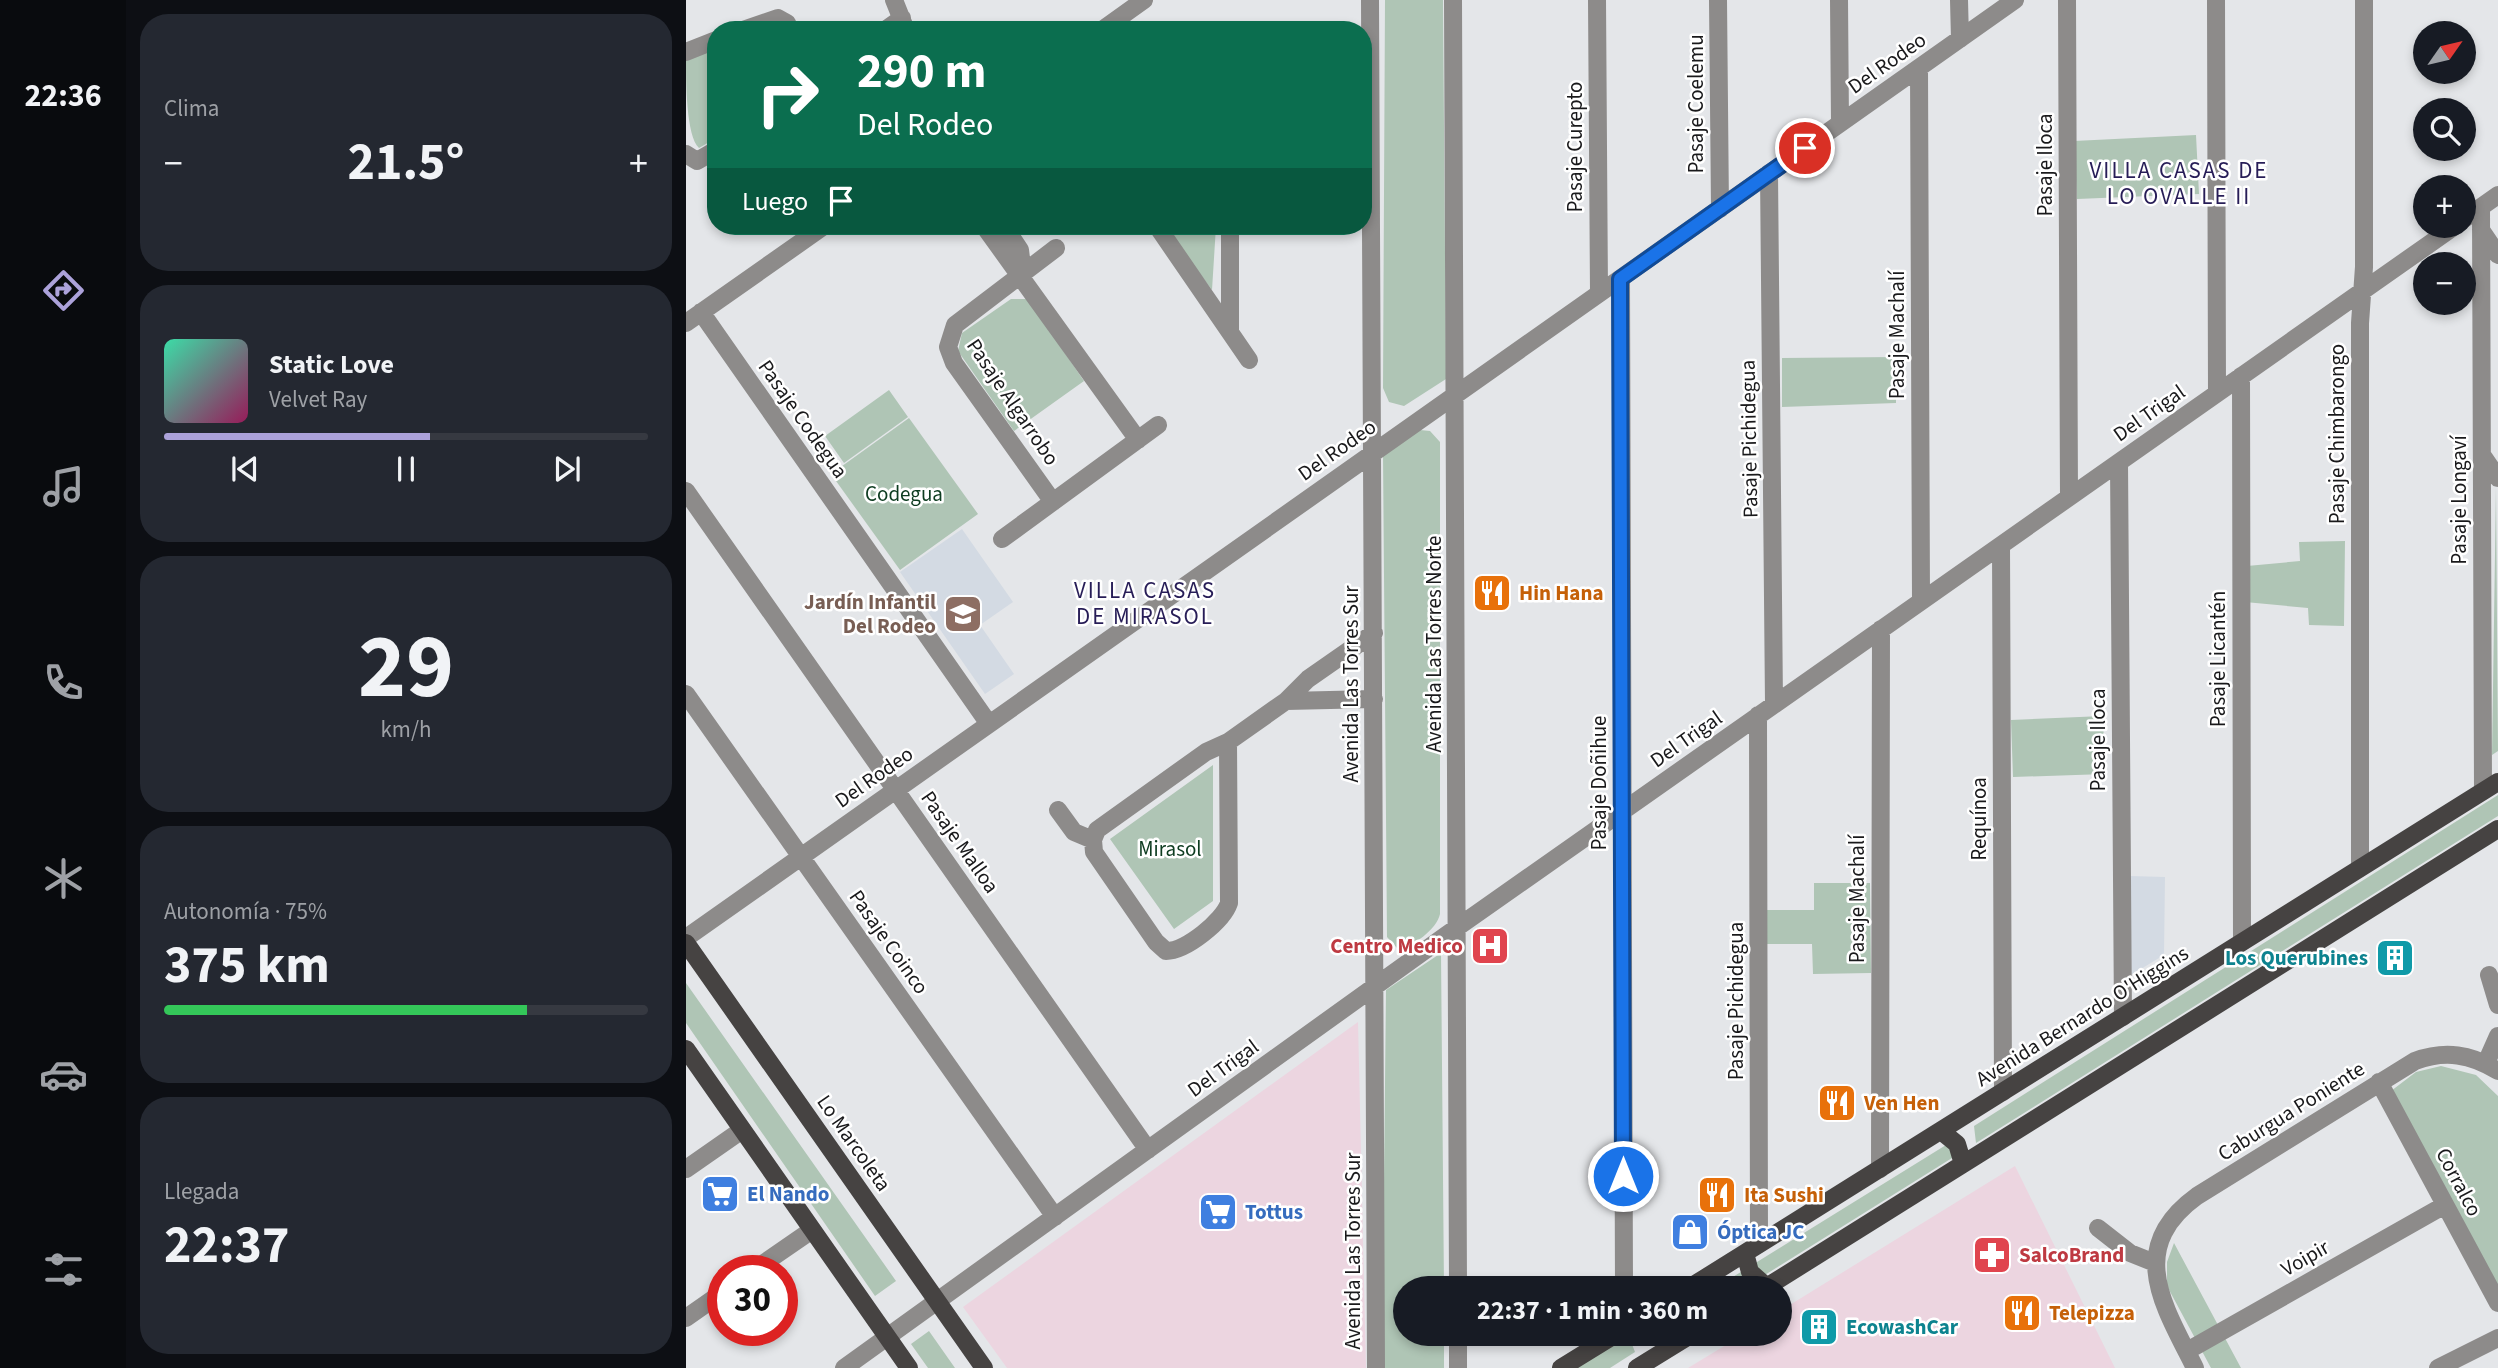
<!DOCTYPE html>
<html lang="es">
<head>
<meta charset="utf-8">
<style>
	body { margin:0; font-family:"Source Sans 3",sans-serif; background:#242831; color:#f1f3f6; height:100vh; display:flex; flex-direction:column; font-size:26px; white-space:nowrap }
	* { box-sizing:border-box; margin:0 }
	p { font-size:23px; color:#9ea1a6 }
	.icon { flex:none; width:38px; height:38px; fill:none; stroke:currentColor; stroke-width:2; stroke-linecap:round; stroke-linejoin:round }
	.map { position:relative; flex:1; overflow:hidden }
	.panel { display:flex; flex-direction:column; gap:14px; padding:14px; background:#0d0f14; width:560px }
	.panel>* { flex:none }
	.guide { position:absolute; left:21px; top:21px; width:665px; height:214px; border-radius:28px; box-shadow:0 4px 10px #0003; background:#0b6e4f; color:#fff; overflow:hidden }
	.needle { width:46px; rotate:56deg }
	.controls { position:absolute; left:1727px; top:21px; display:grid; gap:14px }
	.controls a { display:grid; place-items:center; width:63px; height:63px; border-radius:50%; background:#171b24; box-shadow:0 4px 10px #0003; font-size:35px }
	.speed { position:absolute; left:21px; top:1255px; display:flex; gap:14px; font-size:35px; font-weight:700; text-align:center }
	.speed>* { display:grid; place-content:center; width:91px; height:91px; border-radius:50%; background:#171b24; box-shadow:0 4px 10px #0003; line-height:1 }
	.speed .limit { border:10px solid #d22; background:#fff; color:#111 }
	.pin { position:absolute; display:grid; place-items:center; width:60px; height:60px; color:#fff; margin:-30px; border:4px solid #fff; border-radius:50%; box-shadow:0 2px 7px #0007 }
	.me { position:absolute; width:77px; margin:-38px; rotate:0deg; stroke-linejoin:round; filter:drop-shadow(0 0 5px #0008) }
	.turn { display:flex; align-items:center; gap:24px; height:147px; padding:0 35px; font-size:32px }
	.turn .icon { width:91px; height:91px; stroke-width:2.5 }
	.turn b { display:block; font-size:49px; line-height:60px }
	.then { display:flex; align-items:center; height:66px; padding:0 35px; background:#0003; gap:14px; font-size:26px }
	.big { font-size:52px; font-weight:700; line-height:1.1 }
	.panel .tile { flex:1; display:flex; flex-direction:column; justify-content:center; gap:10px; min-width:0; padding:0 24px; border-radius:28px; background:#242831 }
	.panel .dial { align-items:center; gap:0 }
	.dial b { font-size:91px; line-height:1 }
	.song { display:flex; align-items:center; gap:21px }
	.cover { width:84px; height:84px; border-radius:10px; background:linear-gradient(135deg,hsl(160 70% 55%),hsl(330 70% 35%)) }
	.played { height:7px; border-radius:4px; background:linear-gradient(90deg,#aca2da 55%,#363941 55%) }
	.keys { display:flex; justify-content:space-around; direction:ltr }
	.heat { display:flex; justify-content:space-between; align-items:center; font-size:38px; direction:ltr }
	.charge { height:10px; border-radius:5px; background:linear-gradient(90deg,#34c759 75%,#363941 0) }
	.trip { position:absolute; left:707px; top:1276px; width:399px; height:70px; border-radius:35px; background:#171b24; box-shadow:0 4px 10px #0003; font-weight:700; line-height:70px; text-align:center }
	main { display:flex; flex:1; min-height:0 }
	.tabs { display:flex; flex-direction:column; width:126px; justify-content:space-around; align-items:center; background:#090b0e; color:#9ea1a6 }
	.tabs .icon { width:49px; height:49px }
	.tabs .current { color:#aca2da }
	.tabs b { font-size:32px; color:#f1f3f6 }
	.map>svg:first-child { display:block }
</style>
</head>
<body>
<main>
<nav class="tabs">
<b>22:36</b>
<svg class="icon current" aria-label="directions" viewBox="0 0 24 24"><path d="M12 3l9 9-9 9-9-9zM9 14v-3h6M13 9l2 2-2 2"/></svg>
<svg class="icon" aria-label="music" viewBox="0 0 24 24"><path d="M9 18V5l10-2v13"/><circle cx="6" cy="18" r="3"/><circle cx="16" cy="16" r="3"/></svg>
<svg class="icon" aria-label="phone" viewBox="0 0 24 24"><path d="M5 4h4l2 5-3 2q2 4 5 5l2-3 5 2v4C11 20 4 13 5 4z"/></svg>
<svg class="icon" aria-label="climate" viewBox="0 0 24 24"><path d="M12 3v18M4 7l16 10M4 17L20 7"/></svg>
<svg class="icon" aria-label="car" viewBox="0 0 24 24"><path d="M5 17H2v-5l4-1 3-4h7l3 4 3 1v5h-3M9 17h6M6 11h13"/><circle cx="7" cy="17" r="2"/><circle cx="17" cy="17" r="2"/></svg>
<svg class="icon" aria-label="filters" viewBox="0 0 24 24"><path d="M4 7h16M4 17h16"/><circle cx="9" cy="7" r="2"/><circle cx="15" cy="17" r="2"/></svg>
</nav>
<section class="panel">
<div class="tile"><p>Clima</p>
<div class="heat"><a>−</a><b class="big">21.5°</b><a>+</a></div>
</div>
<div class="tile">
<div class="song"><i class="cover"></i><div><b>Static Love</b><p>Velvet Ray</p></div></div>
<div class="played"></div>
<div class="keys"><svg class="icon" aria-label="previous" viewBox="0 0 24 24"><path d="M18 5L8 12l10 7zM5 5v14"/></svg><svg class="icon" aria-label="pause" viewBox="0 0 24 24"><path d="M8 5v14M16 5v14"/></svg><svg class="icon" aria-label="next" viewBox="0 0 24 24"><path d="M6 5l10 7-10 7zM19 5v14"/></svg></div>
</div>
<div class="tile dial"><b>29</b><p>km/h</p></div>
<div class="tile"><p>Autonomía · 75%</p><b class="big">375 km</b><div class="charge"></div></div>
<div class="tile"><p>Llegada</p><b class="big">22:37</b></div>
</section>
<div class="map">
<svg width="1812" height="1368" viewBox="0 0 1812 1368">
	<rect width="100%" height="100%" fill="#e4e6e9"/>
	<path fill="#ecd5e0" d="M672,1022L680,1368H321L277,1307Z
		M1329,1166L1429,1368H1002L1058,1334H1094V1311Z"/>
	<path fill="#d3dae3" d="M276,529L327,602L294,625L328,674L299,694L214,572Z
		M1444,876L1479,877L1478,955L1445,975Z"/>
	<path fill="#afc5b5" d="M699,0H757L760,379L718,406L703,402L697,388Z
		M30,47V138L13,148C0,136 0,81 0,59Z
		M1510,135L1513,194L1391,199L1388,141Z
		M478,226H530L526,290Z
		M325,299H342L398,381L328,431L272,351L276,333Z
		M1210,357V403L1096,407V358Z
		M203,390L222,417L158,463L139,436Z
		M223,418L292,514L214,570L145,474Z
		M734,430L744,431L754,442V914C751,929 726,948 711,948L701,937L697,455Z
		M1810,487L1812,751L1806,755Z
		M1659,541L1658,626L1623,625L1622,608L1559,602L1561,566L1614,561L1613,542Z
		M1417,716L1419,774L1327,777L1325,720Z
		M527,765V901L488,929L424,839Z
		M1812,795V816L1290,1143L1288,1126Z
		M1128,883H1184L1185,973L1127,974L1126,944H1080L1079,910H1128Z
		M755,953L758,1288H719V1334H758V1368H696L700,990Z
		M0,983L210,1281L189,1296L0,1023Z
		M1755,1066L1790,1075L1812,1096V1292L1705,1091L1730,1072Z
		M1260,1145L1267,1151L1266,1158L1058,1288H1029Z
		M1488,1243L1555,1368H1525L1481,1286V1262Z
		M243,1331L269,1368H242L225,1344Z
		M942,1334L949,1352L924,1368H889Z"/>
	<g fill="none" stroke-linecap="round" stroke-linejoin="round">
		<path stroke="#8d8b8a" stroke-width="18" d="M208,0L220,30
			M684,0L690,1368
			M767,0L772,1288
			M911,0L913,293
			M1032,0L1034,209
			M1153,0L1154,123
			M1273,0L1274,39
			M1381,0L1383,497
			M1530,0L1531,393
			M57,30L92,18L101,23L104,30
			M199,30L216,18
			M416,30L458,0
			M0,52L30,40
			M1233,68L1235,601
			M0,154L11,161L30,150
			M1083,173L1088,704
			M1795,208L1797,791
			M1778,219L1812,195
			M298,226L452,440
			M318,226L334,250L337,275
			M471,226L563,360
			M1795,230L1812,255
			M935,279L938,1288
			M15,312L303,724
			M0,323L138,226
			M544,331V226
			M1555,376L1556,942
			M1796,455L1812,478
			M1433,462L1437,1017
			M0,491L462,1150
			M367,502L268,363L262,347L269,325L370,248
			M316,539L472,425
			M1315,545L1317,1092
			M0,694L369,1217
			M600,701L688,699
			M1072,715L1073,1244
			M542,742L543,903C537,921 500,951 480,951L470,942L408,852L407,840L411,830L520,752L542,742L600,701L622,679L688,633
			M372,810L388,832L407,840
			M1674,868V323L1678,267V0
			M0,938L1329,0
			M1803,975L1812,1005
			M1800,1063L1812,1036
			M1693,1082L1812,1303
			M0,1169L56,1130
			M1194,1169L1195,629
			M1412,1228L1444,1253L1469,1263
			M68,1270L126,1230
			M0,1318L37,1292
			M772,1334V1368
			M1501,1351L1759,1205
			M158,1368L759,936L1769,226
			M1509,1368C1478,1306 1439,1248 1511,1196L1729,1061C1759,1050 1785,1054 1812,1071
			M1752,1368L1812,1338"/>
		<path stroke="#464342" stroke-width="18" d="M0,943L298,1368
			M0,1049L223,1368
			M1255,1131L1271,1144L1277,1164
			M1059,1253L1064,1272L1081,1287
			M1003,1288L1812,782
			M1079,1288L1812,829
			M875,1368L930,1334
			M951,1368L1006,1334"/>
	</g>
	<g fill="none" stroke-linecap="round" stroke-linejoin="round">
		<defs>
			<path id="route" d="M937,1176L934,279L1119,148"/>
		</defs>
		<use href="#route" stroke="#114b97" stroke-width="18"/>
		<use href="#route" stroke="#1a73e8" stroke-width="12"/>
	</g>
	<defs>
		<symbol id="restaurant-square" viewBox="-11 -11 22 22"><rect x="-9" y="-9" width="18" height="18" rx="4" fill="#e8710a" stroke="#fff"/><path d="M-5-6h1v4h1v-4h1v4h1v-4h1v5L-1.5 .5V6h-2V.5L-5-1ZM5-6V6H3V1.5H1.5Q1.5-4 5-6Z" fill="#fff"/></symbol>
		<symbol id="school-square" viewBox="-11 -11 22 22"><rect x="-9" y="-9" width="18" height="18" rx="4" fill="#8d6e63" stroke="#fff"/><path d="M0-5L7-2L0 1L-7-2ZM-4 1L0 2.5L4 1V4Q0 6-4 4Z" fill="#fff"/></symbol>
		<symbol id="hospital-square" viewBox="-11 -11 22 22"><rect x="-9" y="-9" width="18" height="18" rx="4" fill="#e0444e" stroke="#fff"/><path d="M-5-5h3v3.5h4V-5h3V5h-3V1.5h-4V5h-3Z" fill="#fff"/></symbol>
		<symbol id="building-square" viewBox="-11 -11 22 22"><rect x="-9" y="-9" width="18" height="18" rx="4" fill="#0f9aa8" stroke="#fff"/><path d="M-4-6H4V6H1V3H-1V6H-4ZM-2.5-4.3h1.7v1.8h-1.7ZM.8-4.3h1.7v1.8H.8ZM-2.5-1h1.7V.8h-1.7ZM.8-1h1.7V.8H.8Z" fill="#fff"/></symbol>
		<symbol id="supermarket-square" viewBox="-11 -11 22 22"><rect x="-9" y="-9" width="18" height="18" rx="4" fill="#3f7fe0" stroke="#fff"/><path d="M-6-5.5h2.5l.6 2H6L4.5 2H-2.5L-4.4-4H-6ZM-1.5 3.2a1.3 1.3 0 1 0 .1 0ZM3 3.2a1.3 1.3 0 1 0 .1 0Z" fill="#fff"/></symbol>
		<symbol id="shop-square" viewBox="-11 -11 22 22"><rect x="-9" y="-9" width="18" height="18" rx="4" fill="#3f7fe0" stroke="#fff"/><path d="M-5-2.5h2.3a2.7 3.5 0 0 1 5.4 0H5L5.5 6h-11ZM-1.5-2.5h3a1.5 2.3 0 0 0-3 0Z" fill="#fff"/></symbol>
		<symbol id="pharmacy-square" viewBox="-11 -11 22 22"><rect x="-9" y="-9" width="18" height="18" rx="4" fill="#e0444e" stroke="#fff"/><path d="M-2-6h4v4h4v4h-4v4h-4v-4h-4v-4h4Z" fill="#fff"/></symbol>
	</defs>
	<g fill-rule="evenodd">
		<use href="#restaurant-square" x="784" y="571" width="44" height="44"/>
		<use href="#school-square" x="255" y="592" width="44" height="44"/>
		<use href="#hospital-square" x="782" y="924" width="44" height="44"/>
		<use href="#building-square" x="1687" y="936" width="44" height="44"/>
		<use href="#restaurant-square" x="1129" y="1081" width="44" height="44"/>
		<use href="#supermarket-square" x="12" y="1172" width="44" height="44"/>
		<use href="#restaurant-square" x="1009" y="1173" width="44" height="44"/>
		<use href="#supermarket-square" x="510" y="1190" width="44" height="44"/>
		<use href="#shop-square" x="982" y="1210" width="44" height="44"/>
		<use href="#pharmacy-square" x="1284" y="1233" width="44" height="44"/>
		<use href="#restaurant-square" x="1314" y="1291" width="44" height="44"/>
		<use href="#building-square" x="1111" y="1305" width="44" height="44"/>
	</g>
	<g text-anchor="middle" stroke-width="5" stroke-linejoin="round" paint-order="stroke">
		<g font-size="21" fill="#19191b" stroke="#fff">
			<text transform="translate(1201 63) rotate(-35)" y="7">Del Rodeo</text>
			<text transform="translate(1010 104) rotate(-90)" y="7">Pasaje Coelemu</text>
			<text transform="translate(889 147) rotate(-90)" y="7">Pasaje Curepto</text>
			<text transform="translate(1359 165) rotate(-90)" y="7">Pasaje Iloca</text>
			<text transform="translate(1211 335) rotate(-90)" y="7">Pasaje Machalí</text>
			<text transform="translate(327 402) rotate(56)" y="7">Pasaje Algarrobo</text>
			<text transform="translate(1463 413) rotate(-35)" y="7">Del Trigal</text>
			<text transform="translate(117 419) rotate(55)" y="7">Pasaje Codegua</text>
			<text transform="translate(1651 434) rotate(-90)" y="7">Pasaje Chimbarongo</text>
			<text transform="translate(1063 439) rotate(-91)" y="7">Pasaje Pichidegua</text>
			<text transform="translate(651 450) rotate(-35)" y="7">Del Rodeo</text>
			<text transform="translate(1773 500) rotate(-90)" y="7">Pasaje Longaví</text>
			<text transform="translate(748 644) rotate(-90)" y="7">Avenida Las Torres Norte</text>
			<text transform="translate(1532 659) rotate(-90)" y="7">Pasaje Licantén</text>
			<text transform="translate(665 684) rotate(-90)" y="7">Avenida Las Torres Sur</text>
			<text transform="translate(1000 739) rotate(-35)" y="7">Del Trigal</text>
			<text transform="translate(1412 740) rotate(-90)" y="7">Pasaje Iloca</text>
			<text transform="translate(188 777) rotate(-35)" y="7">Del Rodeo</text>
			<text transform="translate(913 783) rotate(-90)" y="7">Pasaje Doñihue</text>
			<text transform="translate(1293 819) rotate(-90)" y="7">Requínoa</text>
			<text transform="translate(274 842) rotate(55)" y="7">Pasaje Malloa</text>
			<text transform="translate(1171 899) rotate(-90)" y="7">Pasaje Machalí</text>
			<text transform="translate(203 942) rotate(55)" y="7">Pasaje Coinco</text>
			<text transform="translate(1050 1001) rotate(-90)" y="7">Pasaje Pichidegua</text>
			<text transform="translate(1396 1016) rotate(-32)" y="7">Avenida Bernardo O'Higgins</text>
			<text transform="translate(537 1068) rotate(-36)" y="7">Del Trigal</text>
			<text transform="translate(1605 1111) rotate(-32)" y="7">Caburgua Poniente</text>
			<text transform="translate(168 1143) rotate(55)" y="7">Lo Marcoleta</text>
			<text transform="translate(1773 1182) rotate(62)" y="7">Corralco</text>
			<text transform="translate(667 1251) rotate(-90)" y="7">Avenida Las Torres Sur</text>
			<text transform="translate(1619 1258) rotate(-30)" y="7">Voipir</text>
		</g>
		<g font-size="21" fill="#0d3c20" stroke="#fff">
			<text x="218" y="501">Codegua</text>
			<text x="484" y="856">Mirasol</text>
		</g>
		<g font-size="21" font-weight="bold" fill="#c56008" stroke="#fff" text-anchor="start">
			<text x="833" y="600">Hin Hana</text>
			<text x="1178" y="1110">Ven Hen</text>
			<text x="1058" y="1202">Ita Sushi</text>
			<text x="1363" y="1320">Telepizza</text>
		</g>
		<g font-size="21" font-weight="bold" fill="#785e54" stroke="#fff" text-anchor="end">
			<text x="250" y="609">Jardín Infantil<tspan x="250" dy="24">Del Rodeo</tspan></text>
		</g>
		<g font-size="21" font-weight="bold" fill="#be3a42" stroke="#fff" text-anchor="end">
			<text x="777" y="953">Centro Medico</text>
			<text x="1333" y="1262" text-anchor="start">SalcoBrand</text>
		</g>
		<g font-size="21" font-weight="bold" fill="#0d838f" stroke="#fff" text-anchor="end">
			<text x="1682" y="965">Los Querubines</text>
			<text x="1160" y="1334" text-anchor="start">EcowashCar</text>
		</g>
		<g font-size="21" font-weight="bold" fill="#366cbe" stroke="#fff" text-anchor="start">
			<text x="61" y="1201">El Nando</text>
			<text x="559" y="1219">Tottus</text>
			<text x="1031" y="1239">Óptica JC</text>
		</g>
		<g font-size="23" letter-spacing="2" fill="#271d57" stroke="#fff">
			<text x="1493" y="178">VILLA CASAS DE<tspan x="1493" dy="26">LO OVALLE II</tspan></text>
			<text x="459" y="598">VILLA CASAS<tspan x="459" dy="26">DE MIRASOL</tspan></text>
		</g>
	</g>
</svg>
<div class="controls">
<a><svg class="needle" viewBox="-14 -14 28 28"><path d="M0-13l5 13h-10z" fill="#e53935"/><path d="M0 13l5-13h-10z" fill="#9ea1a6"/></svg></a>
<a><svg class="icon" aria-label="search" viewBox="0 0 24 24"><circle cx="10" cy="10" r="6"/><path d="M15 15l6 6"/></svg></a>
<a>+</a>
<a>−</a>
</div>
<div class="speed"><div class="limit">30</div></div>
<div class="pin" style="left:1119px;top:148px;background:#d93025"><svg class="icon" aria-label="arrive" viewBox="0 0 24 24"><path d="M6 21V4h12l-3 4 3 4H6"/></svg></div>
<svg class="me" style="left:937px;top:1176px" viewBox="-20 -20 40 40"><circle r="17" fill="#1a73e8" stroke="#fff" stroke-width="3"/><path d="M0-11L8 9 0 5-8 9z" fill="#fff"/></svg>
<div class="trip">22:37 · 1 min · 360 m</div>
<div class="guide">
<div class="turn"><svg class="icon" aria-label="right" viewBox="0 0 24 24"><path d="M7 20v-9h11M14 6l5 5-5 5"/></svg><div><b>290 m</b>Del Rodeo</div></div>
<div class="then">Luego<svg class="icon" aria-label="arrive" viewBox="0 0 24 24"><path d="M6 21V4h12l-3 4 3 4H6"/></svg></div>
</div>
</div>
</main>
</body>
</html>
